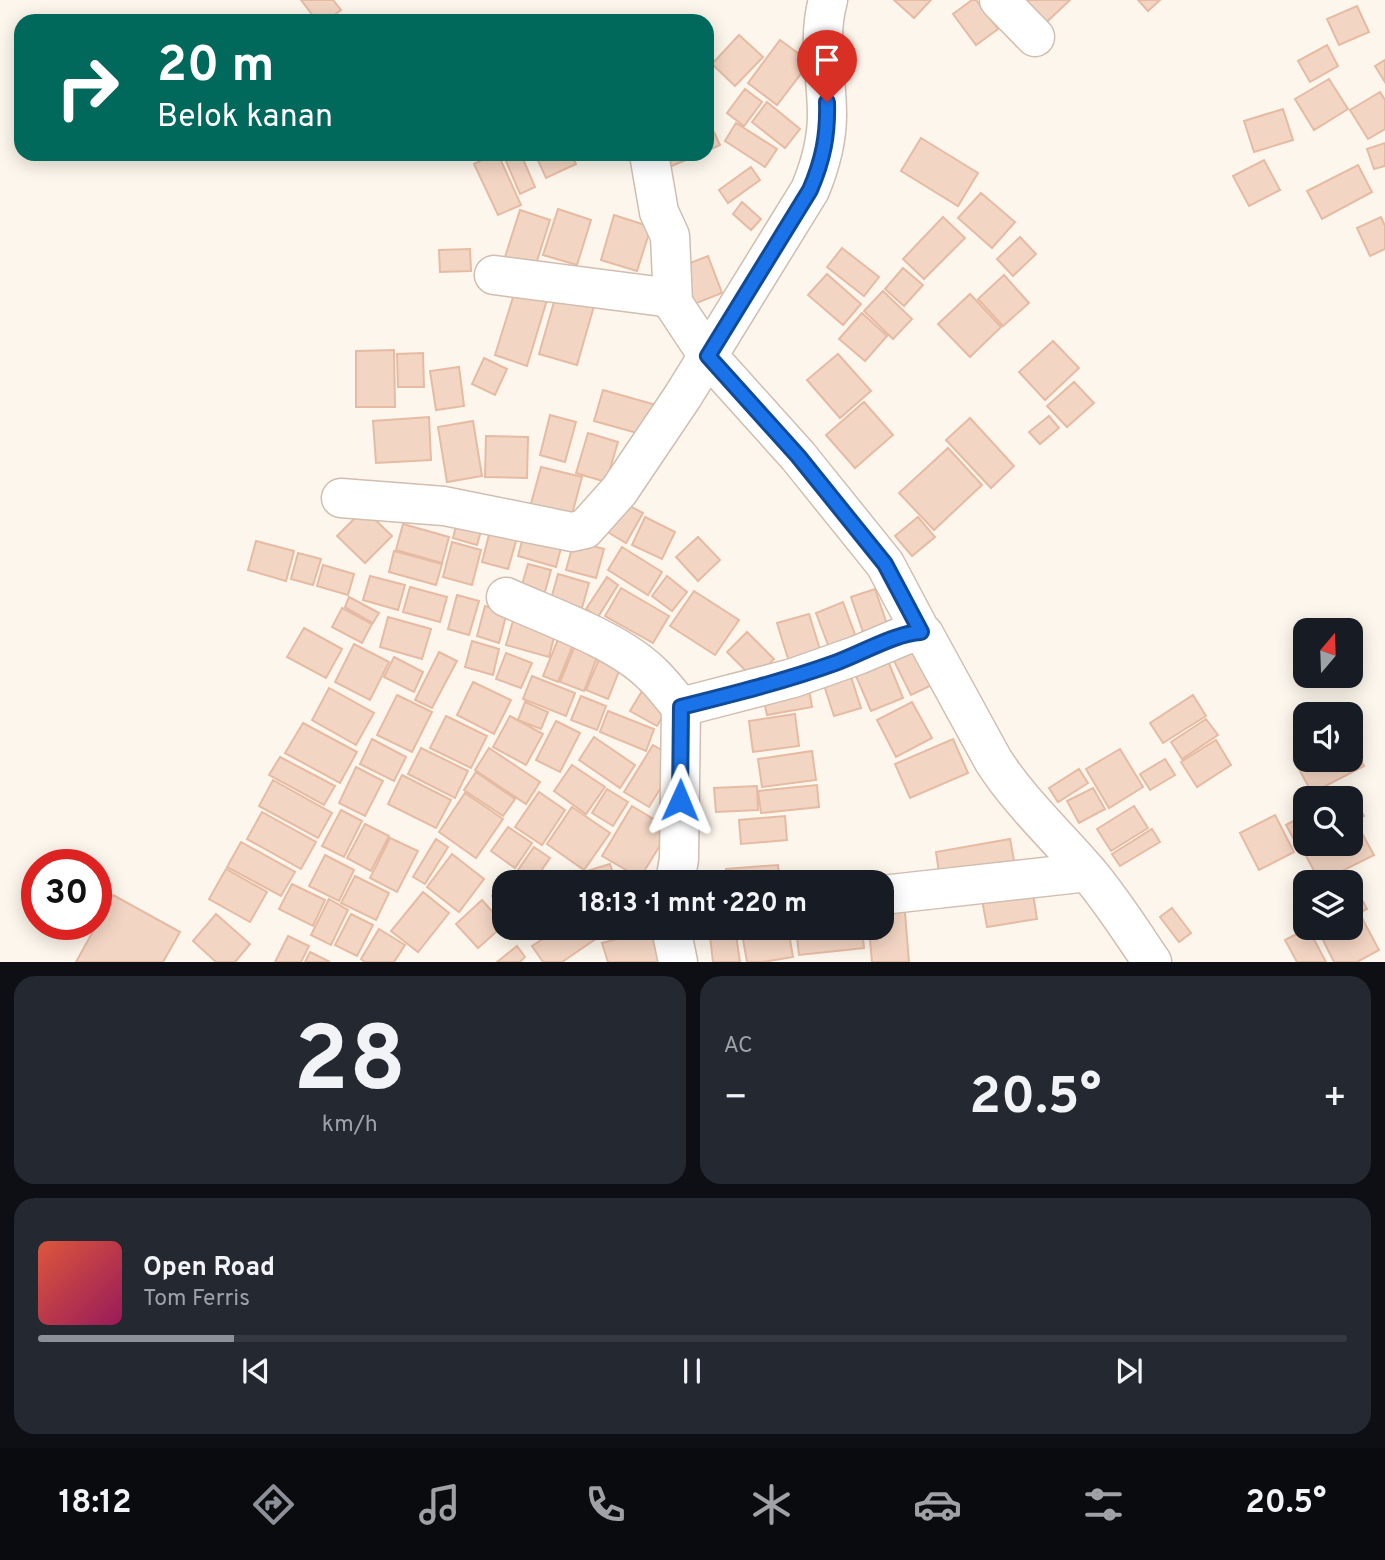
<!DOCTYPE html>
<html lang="id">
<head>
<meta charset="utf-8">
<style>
	body { margin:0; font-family:Overpass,sans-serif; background:#242831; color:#f1f3f6; height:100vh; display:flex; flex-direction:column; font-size:26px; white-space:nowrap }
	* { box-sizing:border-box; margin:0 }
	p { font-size:23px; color:#9ea1a6 }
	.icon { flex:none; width:38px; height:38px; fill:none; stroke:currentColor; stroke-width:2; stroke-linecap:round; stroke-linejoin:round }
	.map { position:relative; height:962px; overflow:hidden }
	.drawer { display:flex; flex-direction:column; gap:14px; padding:14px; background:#0d0f14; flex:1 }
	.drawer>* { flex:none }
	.banner { position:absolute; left:14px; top:14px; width:700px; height:147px; border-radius:21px; box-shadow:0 4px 18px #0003; background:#00695c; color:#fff; overflow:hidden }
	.needle { width:46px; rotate:19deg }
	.fabs { position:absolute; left:1293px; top:618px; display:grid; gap:14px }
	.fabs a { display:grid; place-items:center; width:70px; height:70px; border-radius:14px; background:#171b24; box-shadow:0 4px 18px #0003; font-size:35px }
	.speed { position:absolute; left:21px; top:849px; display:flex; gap:14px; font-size:35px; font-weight:700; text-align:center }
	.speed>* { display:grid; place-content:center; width:91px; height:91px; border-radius:50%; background:#171b24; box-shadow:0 4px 18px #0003; line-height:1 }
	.speed .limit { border:10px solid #d22; background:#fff; color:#111 }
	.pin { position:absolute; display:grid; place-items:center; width:60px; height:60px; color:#fff; margin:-72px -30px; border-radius:50% 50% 50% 0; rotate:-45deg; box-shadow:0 0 7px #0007 }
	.pin .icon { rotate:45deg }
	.me { position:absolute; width:77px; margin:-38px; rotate:1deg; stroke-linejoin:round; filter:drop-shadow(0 0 5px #0008) }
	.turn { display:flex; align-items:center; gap:24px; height:147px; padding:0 28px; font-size:32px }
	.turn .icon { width:91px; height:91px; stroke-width:2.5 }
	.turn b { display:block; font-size:49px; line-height:60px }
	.big { font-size:52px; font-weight:700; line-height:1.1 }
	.drawer .card { flex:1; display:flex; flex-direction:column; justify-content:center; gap:10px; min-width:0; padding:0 24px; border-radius:21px; background:#242831 }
	.drawer .dial { align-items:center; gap:0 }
	.dial b { font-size:91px; line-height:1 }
	.song { display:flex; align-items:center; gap:21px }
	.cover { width:84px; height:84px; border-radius:10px; background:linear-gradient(135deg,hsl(10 70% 55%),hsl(330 70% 35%)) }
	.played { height:7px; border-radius:4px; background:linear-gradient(90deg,#8c9099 15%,#363941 15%) }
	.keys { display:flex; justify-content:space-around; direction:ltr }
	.heat { display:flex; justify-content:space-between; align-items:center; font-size:38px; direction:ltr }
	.drawer .tiles { flex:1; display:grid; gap:14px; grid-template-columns:1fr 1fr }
	.card:last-child { grid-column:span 2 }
	.trip { position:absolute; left:492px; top:870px; width:402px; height:70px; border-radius:21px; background:#171b24; box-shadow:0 4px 18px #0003; font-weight:700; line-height:70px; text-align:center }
	.menu { display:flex; height:112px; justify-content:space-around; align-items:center; background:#090b0e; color:#9ea1a6 }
	.menu .icon { width:49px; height:49px }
	.menu .current { color:#8c9099 }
	.menu b { font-size:32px; color:#f1f3f6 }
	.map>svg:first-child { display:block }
</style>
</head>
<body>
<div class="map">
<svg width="1385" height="962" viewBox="0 0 1385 962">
	<rect width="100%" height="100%" fill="#fdf6ec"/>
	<path fill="#f3d5c3" stroke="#e6bba3" stroke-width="2" d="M301,0H333L341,10L326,21H317Z
		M894,0H931L914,18Z
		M972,0H976L998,29L976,45L953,14Z
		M1013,0H1070L1035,33Z
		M1138,0H1160L1148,11Z
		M1357,6L1369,32L1339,45L1327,19Z
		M739,35L763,57L735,86L712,64Z
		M780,40L810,62L777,105L748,83Z
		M1327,45L1338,66L1310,82L1298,61Z
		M1385,60V82L1375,66Z
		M1329,79L1348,109L1314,130L1295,99Z
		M745,89L762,102L744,126L727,113Z
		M1380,92L1385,100V129L1368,139L1350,110Z
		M767,102L800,129L785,148L752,122Z
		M1283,109L1293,140L1254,152L1244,121Z
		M736,123L777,149L765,167L725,141Z
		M714,132L720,145L707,151V135Z
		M921,138L978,173L958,206L901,171Z
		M1385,143V166L1374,169L1367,149Z
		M495,154H498L521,205L498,215L474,164Z
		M503,154H521L535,187L520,194Z
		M535,154H571L576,164L546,178Z
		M662,154H700L662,170Z
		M1264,160L1280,190L1249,206L1233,176Z
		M1358,165L1372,192L1322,219L1307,191Z
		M751,167L760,180L728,203L719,190Z
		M981,193L1015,222L992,248L958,218Z
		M742,202L761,219L751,230L733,214Z
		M558,209L591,220L577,265L543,255Z
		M520,210L550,220L535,267L505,257Z
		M614,215L651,227L637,271L601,260Z
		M943,217L965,238L924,279L903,259Z
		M1381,217L1385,226V249L1370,256L1357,228Z
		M1020,237L1036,254L1013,276L997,259Z
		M842,248L879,277L864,296L827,267Z
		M470,249L471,271L440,272L439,250Z
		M708,256L722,293L689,306L675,269Z
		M903,268L923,285L904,306L885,289Z
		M827,274L861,304L843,325L808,295Z
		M1004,275L1029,303L1003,326L978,299Z
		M558,288L596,299L577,365L539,354Z
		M515,291L547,300L527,366L495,355Z
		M883,291L912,319L893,339L864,311Z
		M970,294L1001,327L970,357L938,324Z
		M862,313L887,336L865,361L839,339Z
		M1053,341L1079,368L1045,400L1019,372Z
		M394,350L395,407H356V351Z
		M423,353L424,387H398L397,354Z
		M838,354L871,391L840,418L807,380Z
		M484,358L507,369L495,395L472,384Z
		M459,367L464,406L436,410L430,371Z
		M1074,382L1094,403L1067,427L1047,406Z
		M603,390L656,405L648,436L594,421Z
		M864,402L893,435L855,468L826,435Z
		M550,415L576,422L565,462L540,455Z
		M1049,416L1059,428L1040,444L1029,432Z
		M429,417L431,460L376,463L373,421Z
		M970,418L1014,466L991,488L946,440Z
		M473,421L482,476L447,482L438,427Z
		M588,433L618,442L606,482L576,473Z
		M486,436L528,437L527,478L485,477Z
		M948,448L982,485L934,530L899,493Z
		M541,467L582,477L570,522L529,511Z
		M622,502L643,513L626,543L606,531Z
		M364,509L392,536L365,563L337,536Z
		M459,514L484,521L477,545L453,538Z
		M645,517L675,532L662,559L632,545Z
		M918,517L935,537L912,556L895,536Z
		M493,519L520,527L508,569L482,562Z
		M403,524L449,537L442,563L396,550Z
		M525,530L563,540L556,567L518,556Z
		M698,537L720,560L698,581L676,557Z
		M256,541L294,551L286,581L248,570Z
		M574,541L604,549L596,578L566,570Z
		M452,542L481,550L472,585L443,577Z
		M622,547L662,572L648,595L608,570Z
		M394,551L442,564L436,585L389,572Z
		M298,553L321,559L313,585L291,579Z
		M528,564L551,570L543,599L520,592Z
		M323,565L354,574L348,595L317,586Z
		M558,574L589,583L582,608L551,599Z
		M370,576L405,585L398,610L363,600Z
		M667,576L687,592L672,611L652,596Z
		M607,577L618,585L598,617L586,609Z
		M410,587L447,597L440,622L403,612Z
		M621,588L669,616L653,643L605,616Z
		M875,589L888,627L864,635L851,597Z
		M694,591L739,620L715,655L670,626Z
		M457,595L479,601L469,635L448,629Z
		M349,597L379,613L373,623L345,607Z
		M843,602L857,640L830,650L816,613Z
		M485,606L507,612L499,643L477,636Z
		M342,608L372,624L362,643L332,627Z
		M515,614L557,625L549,657L506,645Z
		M809,614L822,656L790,665L777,623Z
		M388,617L431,629L422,659L380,647Z
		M304,628L342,649L326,678L287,657Z
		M747,632L774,659L754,679L727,652Z
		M559,637L574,642L558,682L543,676Z
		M472,641L499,649L493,675L465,667Z
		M913,641L934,684L911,695L890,653Z
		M576,643L599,652L584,691L560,682Z
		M354,644L389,662L370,700L335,682Z
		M439,652L457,661L432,708L415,700Z
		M506,653L532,663L521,688L496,679Z
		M886,656L903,698L871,711L853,669Z
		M394,657L423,672L414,692L384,677Z
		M600,657L621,666L608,699L586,690Z
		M847,664L861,708L834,716L820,673Z
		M532,676L575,693L566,716L523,699Z
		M473,682L511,700L494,734L457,715Z
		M329,688L374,713L356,745L312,720Z
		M644,688L670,704L657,726L630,711Z
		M809,689L812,707L767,715L763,697Z
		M397,695L432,712L412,752L377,735Z
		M1193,695L1206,716L1163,743L1150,723Z
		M581,696L606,706L597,730L571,720Z
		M525,702L548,712L541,729L518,720Z
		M912,702L932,738L896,757L877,720Z
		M608,711L654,729L646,751L600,732Z
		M795,714L799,746L753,752L749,721Z
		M446,716L487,736L471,768L430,748Z
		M510,716L543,734L526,765L493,747Z
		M1206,719L1218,735L1182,759L1171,742Z
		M556,721L580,733L560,772L536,760Z
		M303,723L357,752L340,783L285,753Z
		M594,737L635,765L620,788L579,760Z
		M372,739L406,757L394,781L360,764Z
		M953,739L968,773L910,798L895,764Z
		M1216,740L1231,765L1197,787L1181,762Z
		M1351,741L1364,766L1312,793L1294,760L1306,755V760H1351Z
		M653,745L678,760L649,807L624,792Z
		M421,748L468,771L455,798L408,774Z
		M489,748L540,782L526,804L475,770Z
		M1120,749L1143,787L1109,808L1086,769Z
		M812,751L816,780L762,787L758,759Z
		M280,757L335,786L324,805L269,775Z
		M1165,759L1175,775L1150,790L1140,774Z
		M572,765L605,787L586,814L554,791Z
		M356,767L383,781L365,816L339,803Z
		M1079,769L1088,783L1058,802L1049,788Z
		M476,772L515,799L503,816L464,790Z
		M402,775L451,800L436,828L388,804Z
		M273,780L332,813L318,838L259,806Z
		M817,785L819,807L761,813L758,791Z
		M757,786L758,810L716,812L714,788Z
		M1093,788L1105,809L1079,823L1067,801Z
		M607,789L628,802L613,826L592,813Z
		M1351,791L1364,816L1351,822V798H1337Z
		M539,792L565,810L542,845L515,827Z
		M465,793L503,819L476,858L439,832Z
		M632,806L670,829L640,878L602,856Z
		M1134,806L1148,828L1111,851L1097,829Z
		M572,807L610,833L584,870L547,844Z
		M341,810L362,821L344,857L322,846Z
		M262,812L316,842L301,869L247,839Z
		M1306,814V844H1310L1299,849L1286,825Z
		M1275,815L1294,852L1259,870L1240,833Z
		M785,816L787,840L741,844L739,820Z
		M365,824L389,836L371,871L347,858Z
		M1358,826L1374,855L1320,882L1305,854L1325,844H1351V830Z
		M508,827L532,843L515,868L491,851Z
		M1152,829L1160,842L1120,866L1112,854Z
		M390,838L418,851L397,892L370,878Z
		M436,839L448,847L425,884L413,877Z
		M1010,839L1015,866L940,879L936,852Z
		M241,842L295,872L281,896L227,867Z
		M534,847L550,858L534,881L518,870Z
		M452,854L484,879L459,912L427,887Z
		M325,855L354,870L339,901L309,886Z
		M610,864L616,882H590L587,871Z
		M778,865L780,882H727L726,869Z
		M226,869L267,892L250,922L209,899Z
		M578,871L582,882H553Z
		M355,876L389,893L376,920L341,903Z
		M1351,879L1367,909L1351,917V882H1345Z
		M1031,881L1037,919L987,927L980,889Z
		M292,884L325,900L313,926L279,909Z
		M504,885V909L492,896Z
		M423,892L449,913L418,952L391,931Z
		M113,895L180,932L163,962H76Z
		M329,899L348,910L331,945L311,935Z
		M482,900L504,925L478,948L456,924Z
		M904,901L909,962H872L869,928H882V903Z
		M1172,908L1191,933L1179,942L1160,917Z
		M216,914L250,944L235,962H216L193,941Z
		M351,914L373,925L357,956L335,945Z
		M1362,918L1379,950L1357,962H1334L1322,938L1343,928H1351V923Z
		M560,928H598L603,934L562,962H543L532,946Z
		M709,928H735L740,962H713Z
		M741,928H788L793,957L763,962H747Z
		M796,928H862L864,948L799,955Z
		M1308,928L1326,962H1297L1285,940Z
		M379,929L405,945L394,962H365L361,959Z
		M655,929L664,962H608L602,943Z
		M288,936L309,946L301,962H275Z
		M517,946L525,957L520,962H497Z
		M310,952L330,962H305Z"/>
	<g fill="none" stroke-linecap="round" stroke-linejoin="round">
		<defs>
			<path id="minor" d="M999,0L1035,37
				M649,154L659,212L670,236L673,303
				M494,275L664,297L673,303L708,356L798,456L885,564L921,632
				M341,498L444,506L572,532L585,529L619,491L683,396L810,190C820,166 827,142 827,115C827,75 817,40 828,0
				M506,597C550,617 618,640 652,674C663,684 671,696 681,707L679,859L675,882
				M681,707L793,678L858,655L903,636L918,632L924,634L993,760C1019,801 1055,834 1086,870C1111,899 1131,931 1152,962
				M882,895L1088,872
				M671,928L678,962"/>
		</defs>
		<use href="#minor" stroke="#d1beb0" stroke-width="41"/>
		<use href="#minor" stroke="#fff" stroke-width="38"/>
	</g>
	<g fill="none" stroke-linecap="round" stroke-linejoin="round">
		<defs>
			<path id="route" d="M680,800L681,707C733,694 785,681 835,663C860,654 896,633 921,632L885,564L798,456L708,356L810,190C823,160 828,135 827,102"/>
		</defs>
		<use href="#route" stroke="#114b97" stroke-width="18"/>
		<use href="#route" stroke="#1a73e8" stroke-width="12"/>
	</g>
</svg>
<div class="fabs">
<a><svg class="needle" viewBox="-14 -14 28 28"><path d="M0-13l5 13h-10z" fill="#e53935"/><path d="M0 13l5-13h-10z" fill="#9ea1a6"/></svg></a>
<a><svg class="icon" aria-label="sound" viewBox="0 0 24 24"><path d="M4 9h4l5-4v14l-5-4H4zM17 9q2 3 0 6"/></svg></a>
<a><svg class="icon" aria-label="search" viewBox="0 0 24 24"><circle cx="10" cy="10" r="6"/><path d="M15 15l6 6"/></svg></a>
<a><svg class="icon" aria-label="layers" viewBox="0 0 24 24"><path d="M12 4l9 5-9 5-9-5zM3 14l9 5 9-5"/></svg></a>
</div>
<div class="speed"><div class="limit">30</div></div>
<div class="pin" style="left:827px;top:102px;background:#d93025"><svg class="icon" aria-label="arrive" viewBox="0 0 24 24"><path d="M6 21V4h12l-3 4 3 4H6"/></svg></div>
<svg class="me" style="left:680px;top:800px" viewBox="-20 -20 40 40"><path d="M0-17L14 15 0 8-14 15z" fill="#1a73e8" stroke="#fff" stroke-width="4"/></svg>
<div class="trip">18:13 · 1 mnt · 220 m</div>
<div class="banner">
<div class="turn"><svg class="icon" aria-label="right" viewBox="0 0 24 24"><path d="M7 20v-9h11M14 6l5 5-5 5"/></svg><div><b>20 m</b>Belok kanan</div></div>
</div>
</div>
<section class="drawer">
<div class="tiles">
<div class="card dial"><b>28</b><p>km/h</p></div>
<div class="card"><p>AC</p>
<div class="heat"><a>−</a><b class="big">20.5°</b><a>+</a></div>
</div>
<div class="card">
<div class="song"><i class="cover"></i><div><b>Open Road</b><p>Tom Ferris</p></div></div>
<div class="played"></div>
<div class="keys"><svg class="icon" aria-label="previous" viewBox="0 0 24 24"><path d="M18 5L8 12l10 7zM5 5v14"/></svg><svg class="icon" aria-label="pause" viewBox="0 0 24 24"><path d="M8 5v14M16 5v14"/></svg><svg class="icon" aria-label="next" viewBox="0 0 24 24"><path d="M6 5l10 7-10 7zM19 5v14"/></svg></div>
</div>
</div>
</section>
<nav class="menu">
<b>18:12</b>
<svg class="icon current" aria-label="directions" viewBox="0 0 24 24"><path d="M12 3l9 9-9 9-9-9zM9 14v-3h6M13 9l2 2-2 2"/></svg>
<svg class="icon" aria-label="music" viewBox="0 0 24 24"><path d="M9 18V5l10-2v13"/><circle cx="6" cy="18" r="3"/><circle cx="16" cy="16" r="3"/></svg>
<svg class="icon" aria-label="phone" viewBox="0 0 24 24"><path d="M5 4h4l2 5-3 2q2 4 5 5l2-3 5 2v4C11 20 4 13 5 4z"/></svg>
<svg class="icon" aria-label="climate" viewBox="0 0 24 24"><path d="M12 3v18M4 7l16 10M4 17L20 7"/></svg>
<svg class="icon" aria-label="car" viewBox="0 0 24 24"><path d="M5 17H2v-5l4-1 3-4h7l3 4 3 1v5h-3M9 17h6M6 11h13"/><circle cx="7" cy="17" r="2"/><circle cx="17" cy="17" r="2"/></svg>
<svg class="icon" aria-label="filters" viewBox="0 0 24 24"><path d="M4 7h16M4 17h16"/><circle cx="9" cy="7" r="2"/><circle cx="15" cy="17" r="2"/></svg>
<b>20.5°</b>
</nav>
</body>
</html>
